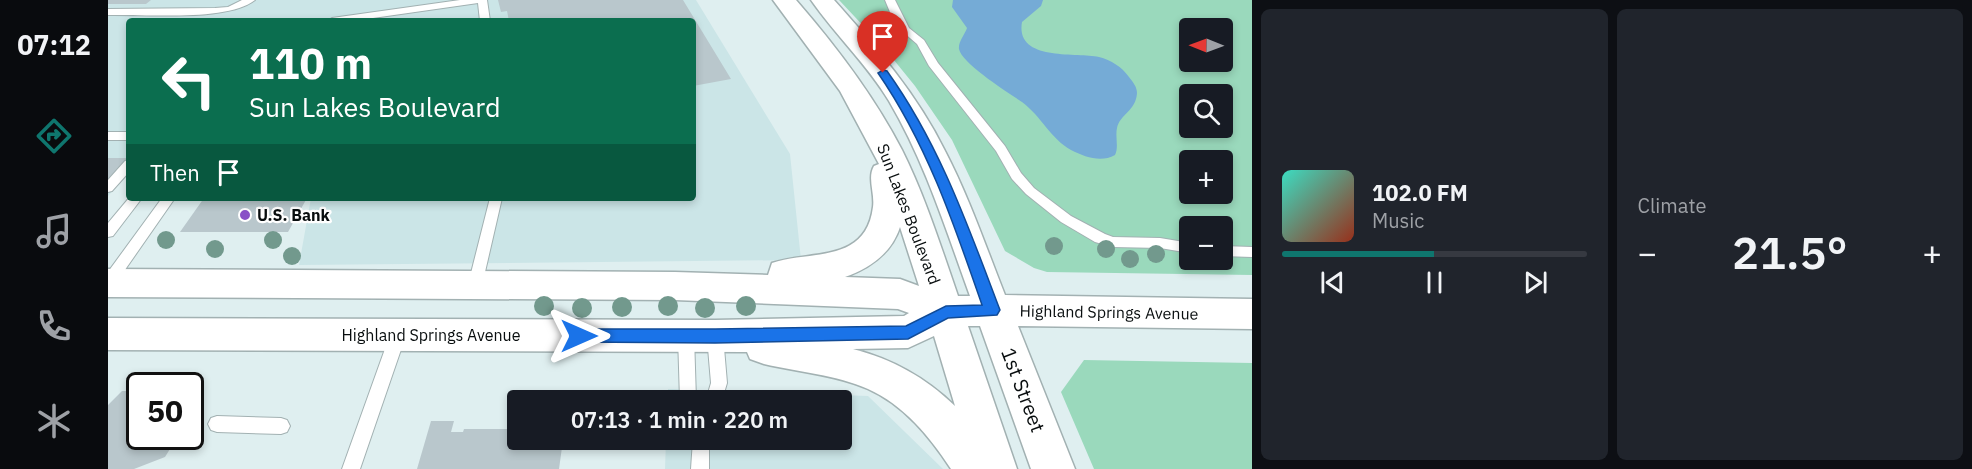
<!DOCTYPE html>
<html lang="en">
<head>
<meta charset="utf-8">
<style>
	body { margin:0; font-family:"IBM Plex Sans",sans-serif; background:#20242c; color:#f1f3f6; height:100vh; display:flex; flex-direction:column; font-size:22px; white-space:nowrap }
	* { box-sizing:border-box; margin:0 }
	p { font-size:20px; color:#9ea1a6 }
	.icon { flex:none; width:33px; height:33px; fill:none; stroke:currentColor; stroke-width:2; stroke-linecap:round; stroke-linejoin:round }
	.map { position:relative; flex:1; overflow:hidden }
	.drawer { display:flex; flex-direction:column; gap:9px; padding:9px; background:#0d0f14; width:720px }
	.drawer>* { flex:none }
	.hud { position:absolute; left:18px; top:18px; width:570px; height:183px; border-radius:6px; box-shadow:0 3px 9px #0003; background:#0b6e4f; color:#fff; overflow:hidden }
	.needle { width:39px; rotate:271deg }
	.tools { position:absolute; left:1071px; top:18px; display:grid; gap:12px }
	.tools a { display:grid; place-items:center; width:54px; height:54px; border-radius:6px; background:#171b24; box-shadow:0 3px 9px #0003; font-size:30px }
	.speed { position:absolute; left:18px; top:372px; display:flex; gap:12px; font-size:30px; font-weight:700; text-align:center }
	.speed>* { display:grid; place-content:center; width:78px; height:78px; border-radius:50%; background:#171b24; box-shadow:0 3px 9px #0003; line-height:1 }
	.speed .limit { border:3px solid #111; border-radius:9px; background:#fff; color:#111 }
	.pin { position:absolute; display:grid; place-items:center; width:51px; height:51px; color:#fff; margin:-62px -26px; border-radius:50% 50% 50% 0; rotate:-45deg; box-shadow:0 0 6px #0007 }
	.pin .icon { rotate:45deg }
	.me { position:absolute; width:66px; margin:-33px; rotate:90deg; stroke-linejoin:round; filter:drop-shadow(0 0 4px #0008) }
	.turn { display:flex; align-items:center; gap:21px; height:126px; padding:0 24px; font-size:27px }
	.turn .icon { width:78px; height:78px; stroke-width:2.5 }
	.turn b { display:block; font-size:42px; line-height:51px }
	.then { display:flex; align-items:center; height:57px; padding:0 24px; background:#0003; gap:12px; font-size:22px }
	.big { font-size:45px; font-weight:600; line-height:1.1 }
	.drawer .widget { flex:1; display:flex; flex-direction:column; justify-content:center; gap:9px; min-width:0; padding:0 21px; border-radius:9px; background:#20242c }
	.song { display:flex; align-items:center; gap:18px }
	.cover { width:72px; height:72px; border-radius:9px; background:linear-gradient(135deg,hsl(170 70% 55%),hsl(10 70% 35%)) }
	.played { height:6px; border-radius:3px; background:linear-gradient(90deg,#0f766e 50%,#363941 50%) }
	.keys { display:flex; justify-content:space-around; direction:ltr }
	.heat { display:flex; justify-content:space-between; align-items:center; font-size:33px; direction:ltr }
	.drawer .tiles { flex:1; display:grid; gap:9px; grid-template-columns:repeat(2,1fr) }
	.trip { position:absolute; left:399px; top:390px; width:345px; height:60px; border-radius:6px; background:#171b24; box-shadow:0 3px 9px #0003; font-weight:600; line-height:60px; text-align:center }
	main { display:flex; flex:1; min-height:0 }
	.tabs { display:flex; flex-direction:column; width:108px; justify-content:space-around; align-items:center; background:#090b0e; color:#9ea1a6 }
	.tabs .icon { width:42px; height:42px }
	.tabs .active { color:#0f766e }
	.tabs b { font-size:27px; color:#f1f3f6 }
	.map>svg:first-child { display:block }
</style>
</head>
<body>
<main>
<nav class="tabs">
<b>07:12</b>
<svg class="icon active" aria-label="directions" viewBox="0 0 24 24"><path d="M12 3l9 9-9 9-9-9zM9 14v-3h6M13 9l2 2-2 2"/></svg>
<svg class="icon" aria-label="music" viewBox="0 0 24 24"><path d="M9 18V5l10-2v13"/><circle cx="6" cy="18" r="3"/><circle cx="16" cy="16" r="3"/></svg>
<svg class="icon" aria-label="phone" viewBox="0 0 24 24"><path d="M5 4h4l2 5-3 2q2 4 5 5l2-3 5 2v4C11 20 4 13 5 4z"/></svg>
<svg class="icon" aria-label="climate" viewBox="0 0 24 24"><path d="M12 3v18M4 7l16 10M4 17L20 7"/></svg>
</nav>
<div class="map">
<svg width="1144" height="469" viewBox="0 0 1144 469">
	<rect width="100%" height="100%" fill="#dfeff0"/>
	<path fill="#cbe5e7" d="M0,0H588L682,154L693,260L191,265L203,198H585V21H21V173L0,196Z
		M560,389L760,396L835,469H557L558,440H734V400H560Z"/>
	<path fill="#9ad9bc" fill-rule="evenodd" d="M731,0H1144V275L939,272L926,268L897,251L844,140L807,86L777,49ZM1082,28H1114V62H1082ZM1082,94H1114V128H1082ZM1082,160H1114V194H1082ZM1082,226H1114V260H1082Z
		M976,360L1144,363V469H986L953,392Z"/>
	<path fill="#75abd6" d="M845,0H935L933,6L914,22C907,62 968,52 991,57C1003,60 1014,67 1021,77C1025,82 1029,87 1029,93C1028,111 1012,114 1009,128C1007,137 1011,147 1007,155C993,163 977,157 963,150C943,139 933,116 914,102C901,93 854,64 851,49C850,42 857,34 859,28L844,7Z"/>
	<path fill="#b9c7cc" d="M0,0H43L38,4H0Z
		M390,0H575L623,79L585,86V21H401L399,11L393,12Z
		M585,149H588L587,189H585Z
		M0,158H20L0,180Z
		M96,198H199L180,232H72Z
		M95,390L86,407L91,413L82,431V391Z
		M14,391H32V436H70L57,457L26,469H0V405Z
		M323,421H346L343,432H355L356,429H410V440H455L451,469H309Z"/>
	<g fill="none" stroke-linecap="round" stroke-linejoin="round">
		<defs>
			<path id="lane" d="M134,0H147C120,22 36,14 0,15V9L107,8L120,7Z
				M352,0H379L382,21H372L370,3L244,21H219L224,18Z
				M777,0H787L801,28L816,40L830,63L897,146L913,173L926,188L963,216L997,234L1005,237L1052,238L1082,243V253L1052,248L1005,247L987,242L953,222L918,194L904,179L888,151L821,66L809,44L795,32L784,17Z
				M0,132H21V140H0Z
				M21,160V172L4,191L0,192V180L17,161Z
				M21,198H34L5,236L0,237V223Z
				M54,198H67L5,287L0,289V272Z
				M382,198H394L374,285L372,289L367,291L362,289L360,285Z
				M1114,246L1144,247V257L1114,256Z
				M290,328L295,330L298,335L252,469H234L282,335L285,330Z
				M578,329L583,331L586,336L588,400H572L570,336L573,331Z
				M607,329L612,331L615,336L619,383L614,400H598L603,383L599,336L602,331Z
				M109,416L173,418L179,420L182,426L179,432L173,434L109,432L103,430L100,424L103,418Z
				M585,440H601V469H583Z"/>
			<path id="secondary" d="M665,0H688C728,46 766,96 794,150C817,196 833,247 850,296H862C838,230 817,162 781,101C759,64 727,35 703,0H726C768,47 809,94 837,151C861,197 878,247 897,295L1144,299V329L910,326L967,469H923L872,326H860L909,469H843C822,437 796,405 760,389C729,375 690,372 656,364L642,359L639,352L0,350V318L607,320L796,316L801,313L790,309L567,300L0,297V269L567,272L660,275L664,263C702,250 758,264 765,207C767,193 759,178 766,166L771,164L732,91ZM792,227L811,286L792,279L737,277C762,268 783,254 792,227ZM826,336L847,406C817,377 784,359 745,349L800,348Z"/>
		</defs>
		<use href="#lane" stroke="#a2b1b2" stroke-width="2"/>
		<use href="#secondary" stroke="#a2b1b2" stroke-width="3"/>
		<use href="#lane" fill="#fff" fill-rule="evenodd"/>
		<use href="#secondary" fill="#fff" fill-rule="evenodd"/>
	</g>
	<g fill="#72998d">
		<circle cx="58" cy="240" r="9"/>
		<circle cx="165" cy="240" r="9"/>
		<circle cx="946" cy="246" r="9"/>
		<circle cx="107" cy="249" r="9"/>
		<circle cx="998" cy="249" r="9"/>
		<circle cx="1048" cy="254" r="9"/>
		<circle cx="184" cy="256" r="9"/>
		<circle cx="1022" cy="259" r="9"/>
		<circle cx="436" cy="306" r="10"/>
		<circle cx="560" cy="306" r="10"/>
		<circle cx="638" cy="306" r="10"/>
		<circle cx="514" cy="307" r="10"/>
		<circle cx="474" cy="308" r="10"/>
		<circle cx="597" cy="308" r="10"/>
	</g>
	<path fill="#1a73e8" stroke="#114b97" stroke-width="1.5" d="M775,70L779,71C832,145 860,226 892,310L889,315L840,318L800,339L607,343L471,342L466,340L463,336L466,331L471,329H607L798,326L838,306L874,305C846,224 819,144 770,73Z"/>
	<circle fill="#8950c7" stroke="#fff" stroke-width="2" cx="137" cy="215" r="6"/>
	<g text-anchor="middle" stroke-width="4.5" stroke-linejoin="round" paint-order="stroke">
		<g font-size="16" fill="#080d0e" stroke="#fff">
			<text transform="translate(801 214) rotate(69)" y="6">Sun Lakes Boulevard</text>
			<text transform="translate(1001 312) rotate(1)" y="6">Highland Springs Avenue</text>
			<text x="323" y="341">Highland Springs Avenue</text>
		</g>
		<g font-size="16" font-weight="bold" fill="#080d0e" stroke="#fff" text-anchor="start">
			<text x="149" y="221">U.S. Bank</text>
		</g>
		<g font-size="20" fill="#080d0e" stroke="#fff">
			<text transform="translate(915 390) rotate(69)" y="7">1st Street</text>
		</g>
	</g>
</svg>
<div class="tools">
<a><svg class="needle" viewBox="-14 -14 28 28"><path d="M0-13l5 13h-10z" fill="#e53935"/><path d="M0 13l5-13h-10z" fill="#9ea1a6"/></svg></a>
<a><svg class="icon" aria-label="search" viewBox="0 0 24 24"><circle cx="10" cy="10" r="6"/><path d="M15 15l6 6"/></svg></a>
<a>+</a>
<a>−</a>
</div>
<div class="speed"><div class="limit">50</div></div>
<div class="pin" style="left:775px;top:73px;background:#d93025"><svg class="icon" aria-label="arrive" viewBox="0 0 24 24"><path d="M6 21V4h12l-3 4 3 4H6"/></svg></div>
<svg class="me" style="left:471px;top:336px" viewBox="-20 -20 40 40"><path d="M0-17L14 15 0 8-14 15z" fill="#1a73e8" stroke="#fff" stroke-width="4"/></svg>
<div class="trip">07:13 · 1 min · 220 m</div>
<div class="hud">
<div class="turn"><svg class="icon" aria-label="left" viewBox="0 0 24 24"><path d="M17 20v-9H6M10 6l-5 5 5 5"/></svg><div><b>110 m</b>Sun Lakes Boulevard</div></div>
<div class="then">Then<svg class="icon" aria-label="arrive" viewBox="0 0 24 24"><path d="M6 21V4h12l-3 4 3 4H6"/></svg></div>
</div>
</div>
<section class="drawer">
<div class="tiles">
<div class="widget">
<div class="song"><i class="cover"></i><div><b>102.0 FM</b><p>Music</p></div></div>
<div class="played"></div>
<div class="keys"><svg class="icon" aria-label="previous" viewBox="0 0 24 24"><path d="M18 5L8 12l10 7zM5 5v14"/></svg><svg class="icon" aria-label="pause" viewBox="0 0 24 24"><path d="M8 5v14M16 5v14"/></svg><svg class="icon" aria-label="next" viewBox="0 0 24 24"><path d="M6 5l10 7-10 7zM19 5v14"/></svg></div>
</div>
<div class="widget"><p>Climate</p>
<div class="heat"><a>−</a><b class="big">21.5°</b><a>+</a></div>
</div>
</div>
</section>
</main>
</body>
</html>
